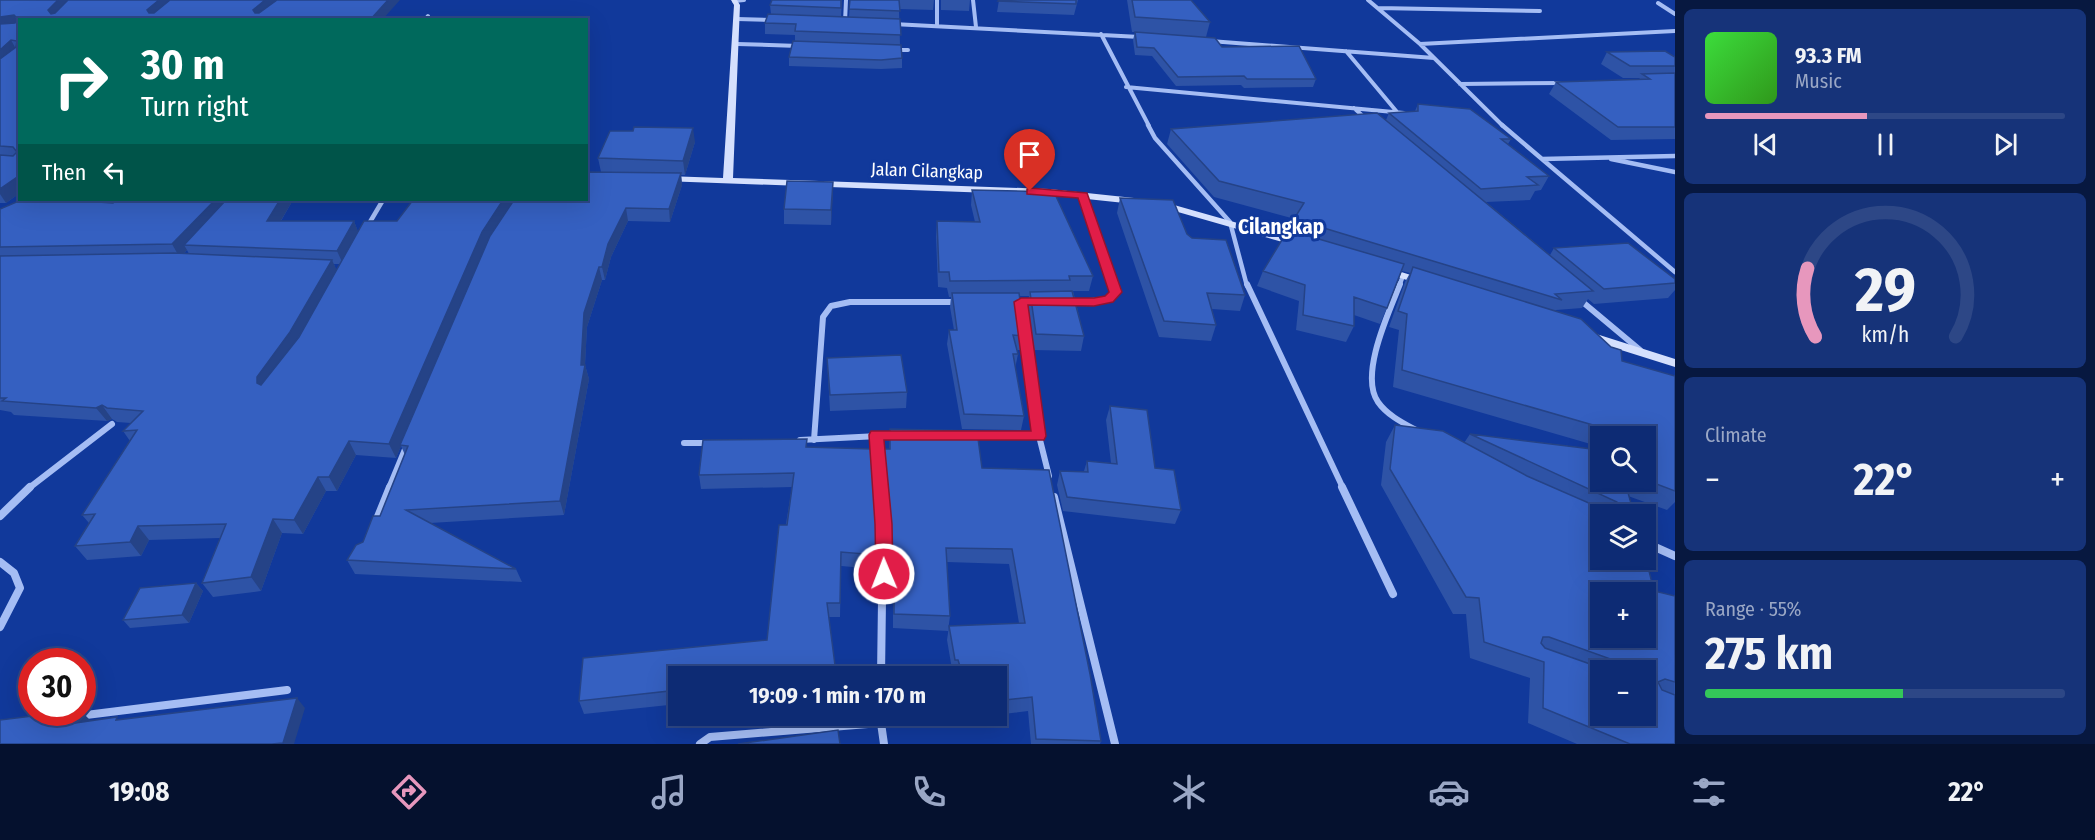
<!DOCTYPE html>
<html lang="en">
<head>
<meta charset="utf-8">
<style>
	body { margin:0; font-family:"Fira Sans Condensed",sans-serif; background:#163379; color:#f1f3f6; height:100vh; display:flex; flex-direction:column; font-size:22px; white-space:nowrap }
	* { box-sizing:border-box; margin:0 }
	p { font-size:20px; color:#9aa7c5 }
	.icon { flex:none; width:33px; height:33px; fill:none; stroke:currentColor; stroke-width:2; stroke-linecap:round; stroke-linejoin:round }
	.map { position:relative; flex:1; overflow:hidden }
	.side { display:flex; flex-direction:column; gap:9px; padding:9px; background:#071840; width:420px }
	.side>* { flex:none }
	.guide { position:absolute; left:18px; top:18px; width:570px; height:183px; border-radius:0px; box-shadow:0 6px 24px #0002,0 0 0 2px #2d4786; background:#00695c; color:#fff; overflow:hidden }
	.fabs { position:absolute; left:1590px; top:426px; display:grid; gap:12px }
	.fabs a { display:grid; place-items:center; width:66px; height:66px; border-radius:0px; background:#0d2b74; box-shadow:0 6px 24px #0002,0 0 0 2px #2d4786; font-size:30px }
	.speed { position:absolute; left:18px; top:648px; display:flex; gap:12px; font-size:30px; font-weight:700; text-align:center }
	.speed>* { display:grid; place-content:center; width:78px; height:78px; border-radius:50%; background:#0d2b74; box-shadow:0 6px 24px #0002,0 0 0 2px #2d4786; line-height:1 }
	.speed .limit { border:9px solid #d22; background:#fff; color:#111 }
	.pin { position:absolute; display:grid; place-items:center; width:51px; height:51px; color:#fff; margin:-62px -26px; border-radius:50% 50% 50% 0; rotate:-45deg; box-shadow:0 0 6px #0007 }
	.pin .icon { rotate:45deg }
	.me { position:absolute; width:66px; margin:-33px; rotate:359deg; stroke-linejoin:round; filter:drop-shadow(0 0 4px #0008) }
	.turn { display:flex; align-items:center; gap:21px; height:126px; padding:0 24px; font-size:27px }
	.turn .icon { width:78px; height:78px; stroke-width:2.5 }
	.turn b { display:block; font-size:42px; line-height:51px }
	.then { display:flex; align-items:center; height:57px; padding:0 24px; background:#0003; gap:12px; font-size:22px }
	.big { font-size:45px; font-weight:700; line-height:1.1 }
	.side .tile { flex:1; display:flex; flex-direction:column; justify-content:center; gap:9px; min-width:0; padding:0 21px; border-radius:9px; background:#163379 }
	.side .dial { align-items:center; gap:0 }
	.dial svg { height:156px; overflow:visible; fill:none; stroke:#2d4786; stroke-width:7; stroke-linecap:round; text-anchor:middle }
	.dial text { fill:#f1f3f6; stroke:none }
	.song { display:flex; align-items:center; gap:18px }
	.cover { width:72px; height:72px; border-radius:9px; background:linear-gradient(135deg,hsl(120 70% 55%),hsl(110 70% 35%)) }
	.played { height:6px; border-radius:3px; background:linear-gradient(90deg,#e797bd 45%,#2d4786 45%) }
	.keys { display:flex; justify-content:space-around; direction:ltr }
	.heat { display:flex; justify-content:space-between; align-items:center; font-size:33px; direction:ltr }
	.charge { height:9px; border-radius:4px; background:linear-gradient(90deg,#34c759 55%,#2d4786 0) }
	.trip { position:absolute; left:668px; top:666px; width:339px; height:60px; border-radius:0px; background:#0d2b74; box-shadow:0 6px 24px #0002,0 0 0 2px #2d4786; font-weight:700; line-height:60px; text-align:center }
	.tabs { display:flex; height:96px; justify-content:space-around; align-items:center; background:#05112e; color:#9aa7c5 }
	.tabs .icon { width:42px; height:42px }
	.tabs .on { color:#e797bd }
	.tabs b { font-size:27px; color:#f1f3f6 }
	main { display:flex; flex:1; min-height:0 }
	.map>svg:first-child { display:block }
</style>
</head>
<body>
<main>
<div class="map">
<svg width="1675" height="744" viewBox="0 0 1675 744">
	<rect width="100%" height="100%" fill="#11399b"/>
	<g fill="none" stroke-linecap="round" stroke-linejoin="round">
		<path stroke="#a5bdf4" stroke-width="4" d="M937,0V26
			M973,0L976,27
			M1368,0L1420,44L1503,126
			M734,1L744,0
			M1658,3L1675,14
			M1378,8L1540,11
			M737,19L772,20
			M425,20L428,16
			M845,22L846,0
			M893,24L1140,37
			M1101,34L1149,126
			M1210,41L1434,58
			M737,44L799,46
			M1420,44L1675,31
			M893,50H908
			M1346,51L1397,112
			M1460,84L1561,83
			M1126,87L1404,113
			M1354,108L1365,118"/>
		<path stroke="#a5bdf4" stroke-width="4.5" d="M1148,125L1155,138L1230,222L1247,286
			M1502,125L1675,272
			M1542,159L1675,156
			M1611,159L1675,172
			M1083,195L1113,286
			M367,227L383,200
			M1399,286L1403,276"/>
		<path stroke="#a5bdf4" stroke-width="6" d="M1247,284L1343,488
			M1400,284C1389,312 1359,375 1378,402C1387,415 1403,423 1416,430
			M1579,299L1640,350
			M1035,302H1021L1039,436L1049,476
			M1069,302L1109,300L1115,292L1112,284
			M876,435L880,488
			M971,435L1039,436
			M800,440L898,435
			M814,440L823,317L831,306L850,302H957
			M684,443H709
			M29,488L112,424
			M389,488L406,447"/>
		<path stroke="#a5bdf4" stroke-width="8" d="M880,487L883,524L881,676
			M1342,487L1393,594
			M1054,497L1115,744
			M0,516L30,487
			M375,524L390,487
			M1646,543L1675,556
			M0,562L14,573L20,588L0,627
			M78,716L287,690
			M880,716L884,744
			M700,744L710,737L880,723"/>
		<path fill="#d5e0fd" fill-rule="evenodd" d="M731,0H737L740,5L733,178L1049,189L1134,198L1139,201L1134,204L1049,195L663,181L661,179L666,176L723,178L734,5Z
			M1160,201L1301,241L1302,243L1301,245H1293L1157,206V202Z
			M1385,267L1427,280L1428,282L1423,285L1381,272L1380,270L1381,268Z
			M1590,332L1675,359V367L1586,339L1584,336Z"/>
	</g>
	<path fill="#2e53a6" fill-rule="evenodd" d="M0,0L20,20V193L6,203H0Z
		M842,0L841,17H849L850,0H934L933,10L899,9L900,45L902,58V68L881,69L789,66V57L795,41V35L765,34V23L771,14L770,5Z
		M941,0H970L969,11L941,10Z
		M999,0H1078L1074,15L997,12Z
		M1127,0H1191L1210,22L1206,37L1222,47L1316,79L1313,87L1244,88L1241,85L1176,86L1152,56L1135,55L1133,40L1135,32H1132Z
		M1607,52L1675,57V139L1611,140L1549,94L1556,82L1639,79L1640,78H1623L1601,64Z
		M1418,104L1511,139L1508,144L1549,176L1541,190L1535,191L1530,200L1486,202L1550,255L1554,248L1675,279V290L1668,298L1594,304L1588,299L1582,308L1556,310L1555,311L1622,361L1675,376V502L1667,510L1628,496L1654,591L1675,596V744H1577L1528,723L1530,678L1470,658L1466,614H1453L1381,485L1386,442L1395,425L1464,443L1470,434L1593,449L1594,445L1393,387L1399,330L1389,327L1405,282L1410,273L1402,271L1387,308L1380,324L1354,315V326L1346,342L1296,330L1299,301L1257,286L1263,271L1290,231L1295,219L1214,197L1167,144L1171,129L1386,120L1389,113L1415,111ZM1600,436H1646V482H1600ZM1600,670H1646L1600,716Z
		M695,142L685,175H681L682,185L670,222L628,221L611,257L605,280H602L587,327L585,365L589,379L564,515L430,523L516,569L522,582L355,574L347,560L363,542L380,516L405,455L401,446L396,458L356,455L337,491H326L303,534L282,533L261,591L213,597L202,583L220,538L149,540L141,556L87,560L75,546L89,523L82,515L130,441L123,431L131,423L117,422L112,419L107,421L14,415L11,412L0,410V209L113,203L116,200H293L281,221H354L358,232L397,221L586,200L601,172L598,158ZM187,250L189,254H184ZM334,264H340L336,270Z
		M833,182L831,225L784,224V209Z
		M972,190L1093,276L1089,291H1073L1084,336L1081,351L1033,350L1027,307L1029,296H1019L1025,336L1022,350H1017L1018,354L1015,369L1024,416L1021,430L962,429L947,344L949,330H954L950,307L951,297H949L947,288L938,287L936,236L937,221L975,222L971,205Z
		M1120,198L1187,234L1245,295L1240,311L1212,309L1216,325L1211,341L1159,337L1117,213Z
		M827,358L907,392L906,408L830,411Z
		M1110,406L1155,468L1181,510L1175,524L1063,511L1057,485L1060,471H1084L1087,461L1111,463L1106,420Z
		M890,429L982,468L1101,741L1100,744H1031L1028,711L996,715V676H957L956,674L953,675L947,640L949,626L1019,623L1009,564L947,562L950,616L948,631L893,628V570H888L889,524L883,464L884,449H889Z
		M807,439V447L877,555L876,569L841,566L840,617H829L836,676H678V704L584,714L579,701L767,640L792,487L701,489L699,475Z
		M196,583L203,591L189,623L130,628L123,620Z
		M967,716H990L968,718Z"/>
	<path fill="#254387" d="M58,0H72L55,20L48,10Z
		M159,0H175L153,20L147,10Z
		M265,0H281L257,20L253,10Z
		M388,0H400L382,20H370Z
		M14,15L20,25L0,28V17Z
		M11,40L17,51L0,66V50Z
		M693,128L695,142L685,175L683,161Z
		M681,173L682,185L670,222L669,209Z
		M20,175V193L6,203L0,194V189Z
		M833,182V196L831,225V210Z
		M215,200H234L184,245L187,250L180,258L172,244Z
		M280,200H293L273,234L267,221Z
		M503,200H515L486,245L396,458L389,444L482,232Z
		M626,208L628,221L611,257L605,280L602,267L608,244Z
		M354,221L359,234L343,264L337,251Z
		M332,260L338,273L265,391L257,383V377Z
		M599,267L602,280L587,327L585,365L589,379L564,515L560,501L581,365L584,313Z
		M102,405L112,419L107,421L96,408Z
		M349,441L356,455L337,491L329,477Z
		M318,477L326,491L303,534L294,520Z
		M273,519L282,533L261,591L251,577Z
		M138,526L149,540L141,556L130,542Z
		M196,583L203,591L189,623L182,615Z
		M297,698L305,708L294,744H284L283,743Z
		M80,712H82L92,722L75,723Z"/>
	<path fill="#3560c1" stroke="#254387" stroke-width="1.5" fill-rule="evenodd" d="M0,0H58L48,10L51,14L55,13L68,0H159L147,10L149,13H154L170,0H265L253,10L255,13H259L277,0H388L370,20H20V175L0,189V155L13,156L17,152L13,147L0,146V59L16,47L17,41L11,40L0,50V24L15,23L18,19L14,15L0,17Z
		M772,0H841V8L770,5Z
		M850,0H899L900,11L849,9Z
		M999,0H1076V4L998,1Z
		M1132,0H1191L1210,22L1135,17Z
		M768,14L900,19L901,35L795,31L796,24L765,23Z
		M1135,32L1215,38L1222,47L1299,46L1316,79H1247L1244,76L1178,77L1154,48L1137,47Z
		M793,41L901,45L902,58L881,60L789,57Z
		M1665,51L1675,57V66H1630L1607,52Z
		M1675,73V127H1618L1556,82L1650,79L1642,74Z
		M1418,104L1470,109L1511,139H1501L1549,176L1527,177L1538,185L1481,189L1389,113L1418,111Z
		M1377,113L1593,291L1555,294L1562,300L1294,219L1304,203L1219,181L1171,129Z
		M634,127L693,128L683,161L598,158L610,131H633Z
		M586,172L681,173L669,209L626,208L608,244L602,267H599L584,313L581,365H585L560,501L406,510L516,569L347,560L356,545L363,542L373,516H380L408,446L400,445L490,236L514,200H586Z
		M787,181L833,182L831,210L784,209Z
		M972,190L1054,192L1093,276H1069L1070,280L950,281L949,272H939L937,221L980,222Z
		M1120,198L1173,200L1187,234L1192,238L1226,240L1245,295L1207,293L1216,325L1164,321Z
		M21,200H67L113,203L116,200H215L172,244L0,247V209Z
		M226,200H280L267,221H354L337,251L184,245Z
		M413,200H503L482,232L389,444L349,441L329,477H318L294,520L273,519L251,577L202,583L226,524L138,526L130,542L75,546L95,514L82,515L137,430L123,431L143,411L107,408L102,405L96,408L2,401L6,398H0V256L174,253L332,260L290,332L257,377V383L261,385L299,337L364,221H397Z
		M1288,230L1404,264L1387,308L1354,297V326L1303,315L1305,285L1263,271Z
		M1628,243L1675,279V283L1604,289L1554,248Z
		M1413,267L1581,319L1611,347L1621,350L1622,361L1675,376V491L1646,480V436H1605L1607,429L1402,370L1407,314L1398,311Z
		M1072,291L1084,336L1036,334L1030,292Z
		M952,293H1019L1025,336L1013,335L1018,354H1013L1024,416L964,414L949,330H957Z
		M901,355L907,392L830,395L827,358Z
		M1110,406L1147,410L1155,468L1174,470L1181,510L1067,497L1060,471L1088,472L1087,461L1117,464Z
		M1395,425L1443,431L1527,476L1614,514L1620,510L1617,502L1470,434L1600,450V482H1625L1634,514H1600V560L1646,559L1654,591L1675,596V682L1665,679L1658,682L1662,690L1675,695V744H1630L1543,708L1544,662L1484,642L1479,598L1466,597L1390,469ZM1600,592H1646V638H1600ZM1543,637H1549L1619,662L1622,670H1621H1646V716H1600V670H1607L1545,648L1541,643Z
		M890,429L977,431L982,468L1049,470L1090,674L1101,741L1036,739L1032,697L996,701V676H963L958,660H955L949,626L1025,623L1012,549L946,548L950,616L894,614V555H889L890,509L884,449H890Z
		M807,439L806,447L873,449L877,555L841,552L840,603H827L836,673L806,676H678V690L579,701L583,658L767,640L779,525H787L794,473L699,475L703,440Z
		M196,583L182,615L123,620L140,588Z
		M297,698L283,743L272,744H0V720L65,712H80L75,723L117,717L116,720Z
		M838,730L840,744H738Z"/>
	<path fill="#e11d48" stroke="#92132f" stroke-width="1.5" d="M1030,188L1087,193L1122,292L1113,302L1094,306L1028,305L1046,436L1044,440H884L892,524L893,574L890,579H878L876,574L875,524L869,435L871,431H1031L1014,302L1021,298H1094L1105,296L1109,292L1078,198L1027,194V189Z"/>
	<g text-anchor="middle" stroke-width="6" stroke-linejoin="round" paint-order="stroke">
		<g font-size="18" fill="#fff" stroke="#11399b">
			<text transform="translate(927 171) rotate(2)" y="6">Jalan Cilangkap</text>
		</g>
		<g font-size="21" font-weight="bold" fill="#fff" stroke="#11399b">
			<text x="1281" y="234">Cilangkap</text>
		</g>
	</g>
</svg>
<div class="fabs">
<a><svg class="icon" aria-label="search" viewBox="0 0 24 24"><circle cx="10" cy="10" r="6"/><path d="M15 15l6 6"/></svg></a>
<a><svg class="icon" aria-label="layers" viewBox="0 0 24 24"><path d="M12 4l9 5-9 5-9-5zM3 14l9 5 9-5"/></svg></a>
<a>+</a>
<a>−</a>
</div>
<div class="speed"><div class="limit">30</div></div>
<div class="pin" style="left:1030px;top:191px;background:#d93025"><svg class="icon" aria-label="arrive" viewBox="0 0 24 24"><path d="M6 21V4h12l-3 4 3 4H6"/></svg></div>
<svg class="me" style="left:884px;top:574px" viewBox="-20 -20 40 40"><circle r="17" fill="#e11d48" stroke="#fff" stroke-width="3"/><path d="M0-11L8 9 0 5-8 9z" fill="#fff"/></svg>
<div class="trip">19:09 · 1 min · 170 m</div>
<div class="guide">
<div class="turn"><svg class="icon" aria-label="right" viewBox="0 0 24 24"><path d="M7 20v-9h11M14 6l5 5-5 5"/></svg><div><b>30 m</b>Turn right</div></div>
<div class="then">Then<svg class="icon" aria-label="left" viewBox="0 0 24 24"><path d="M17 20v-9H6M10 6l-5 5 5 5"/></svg></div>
</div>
</div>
<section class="side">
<div class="tile">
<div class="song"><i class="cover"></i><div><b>93.3 FM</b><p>Music</p></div></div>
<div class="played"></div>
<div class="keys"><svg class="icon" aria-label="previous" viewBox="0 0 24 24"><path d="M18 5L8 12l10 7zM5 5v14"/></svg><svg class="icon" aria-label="pause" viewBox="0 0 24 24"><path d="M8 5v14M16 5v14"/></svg><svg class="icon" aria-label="next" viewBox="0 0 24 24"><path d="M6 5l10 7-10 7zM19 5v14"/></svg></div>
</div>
<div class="tile dial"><svg viewBox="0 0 100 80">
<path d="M14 69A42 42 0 1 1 86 69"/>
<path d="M14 69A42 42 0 0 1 10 34" stroke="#e797bd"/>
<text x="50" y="56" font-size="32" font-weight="700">29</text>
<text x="50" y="72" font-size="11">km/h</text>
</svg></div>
<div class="tile"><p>Climate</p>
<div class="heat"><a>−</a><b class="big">22°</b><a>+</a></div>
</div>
<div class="tile"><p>Range · 55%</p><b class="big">275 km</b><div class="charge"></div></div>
</section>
</main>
<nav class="tabs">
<b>19:08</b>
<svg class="icon on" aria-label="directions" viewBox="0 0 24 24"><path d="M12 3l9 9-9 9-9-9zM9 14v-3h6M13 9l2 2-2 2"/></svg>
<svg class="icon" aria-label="music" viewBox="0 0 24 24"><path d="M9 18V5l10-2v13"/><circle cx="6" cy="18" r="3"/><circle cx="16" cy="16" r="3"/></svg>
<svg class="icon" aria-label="phone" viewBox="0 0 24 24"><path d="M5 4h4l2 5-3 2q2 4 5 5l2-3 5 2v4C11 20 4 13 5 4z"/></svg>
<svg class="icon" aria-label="climate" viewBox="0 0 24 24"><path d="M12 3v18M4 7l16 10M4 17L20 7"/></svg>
<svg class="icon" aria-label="car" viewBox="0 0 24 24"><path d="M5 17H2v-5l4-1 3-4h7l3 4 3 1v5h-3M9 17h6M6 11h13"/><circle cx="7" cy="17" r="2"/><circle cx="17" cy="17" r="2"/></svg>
<svg class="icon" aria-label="filters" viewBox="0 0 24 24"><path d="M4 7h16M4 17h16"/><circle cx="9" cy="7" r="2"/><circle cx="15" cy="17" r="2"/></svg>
<b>22°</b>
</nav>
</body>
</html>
